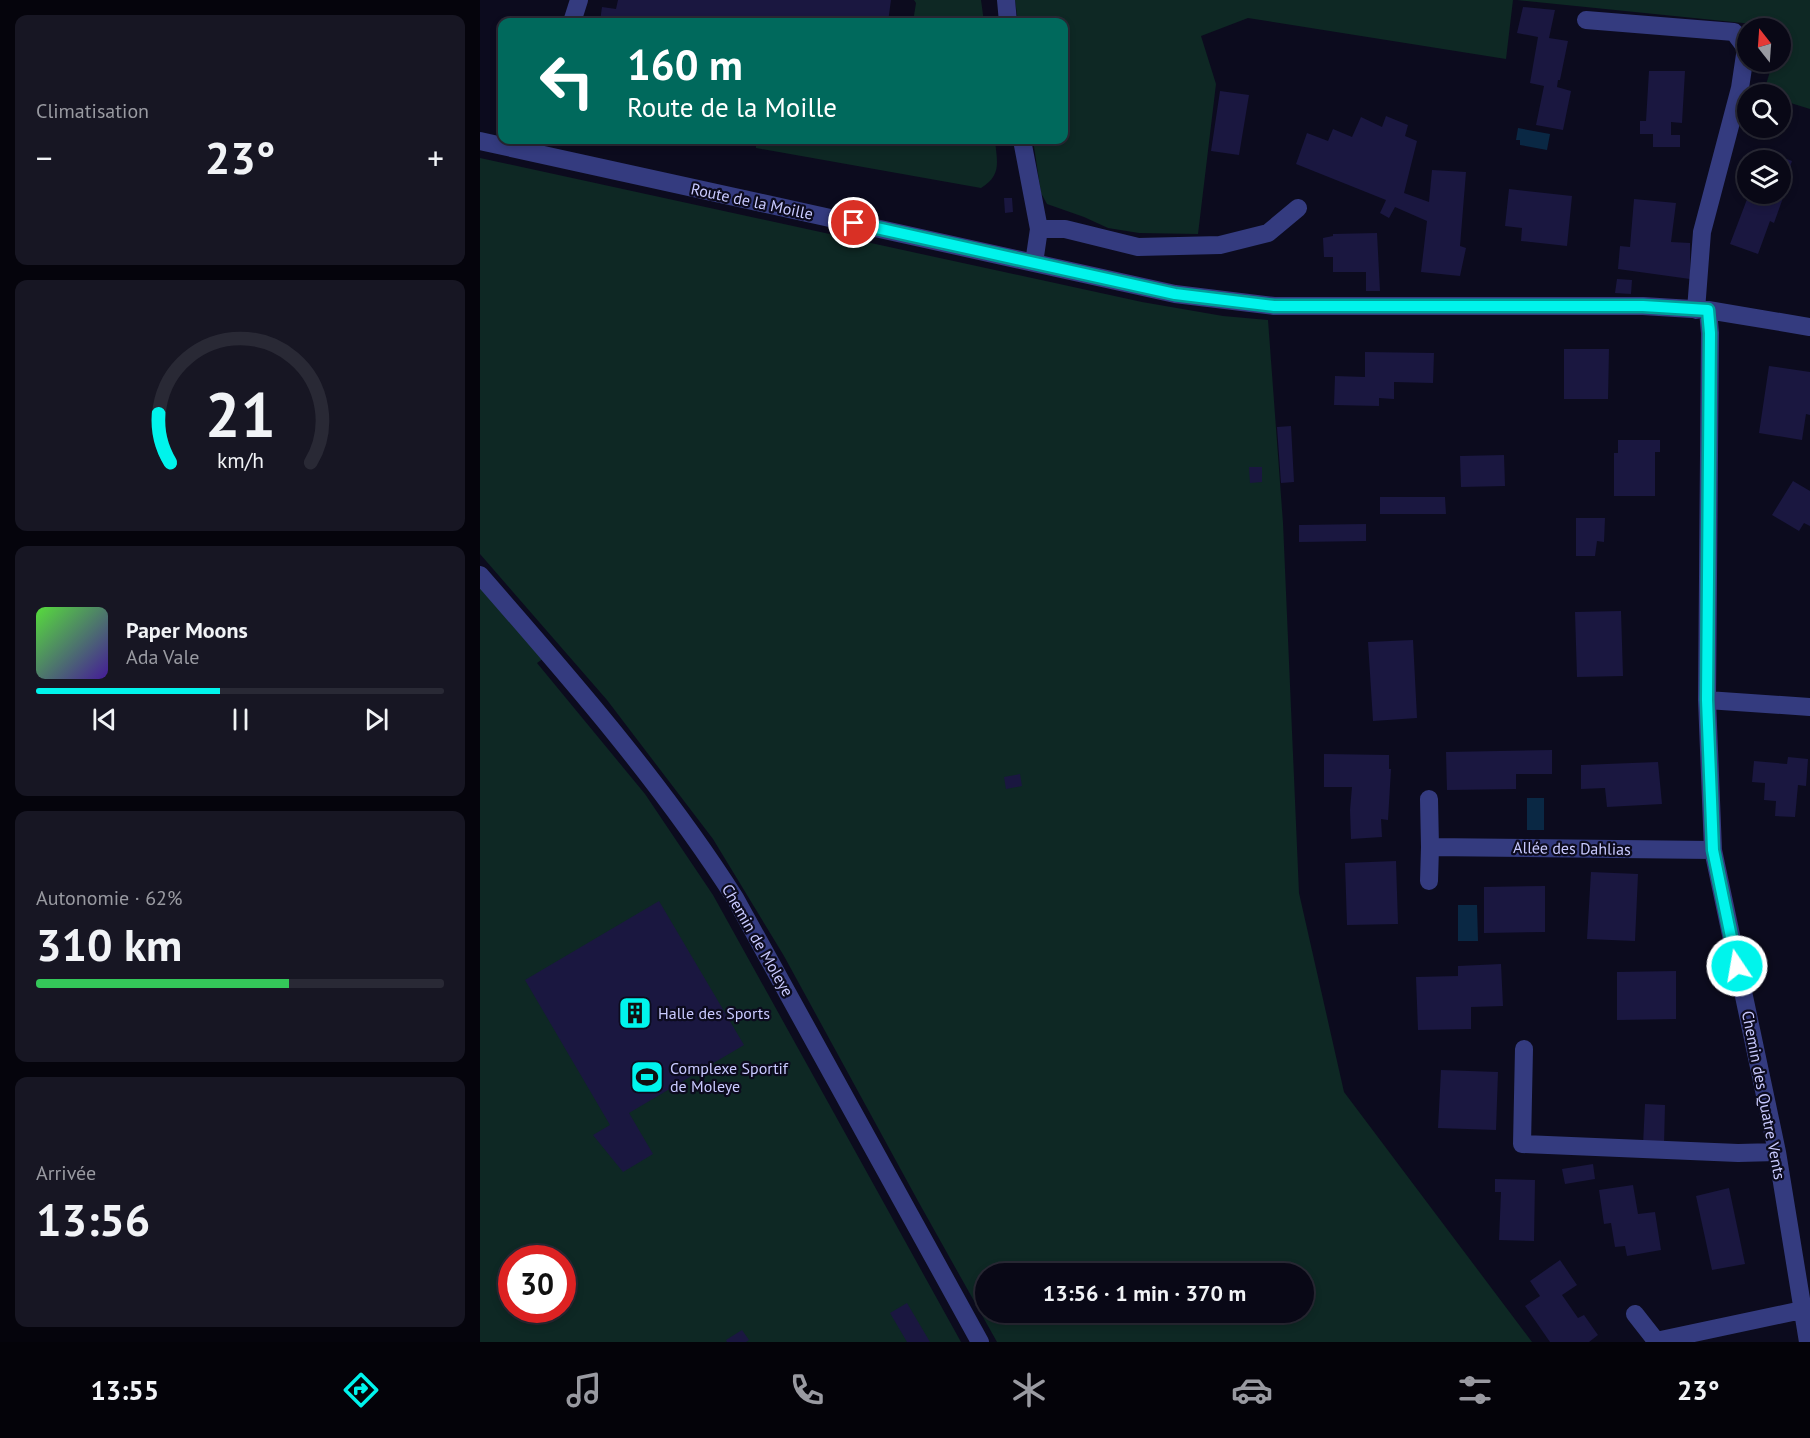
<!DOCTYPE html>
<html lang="fr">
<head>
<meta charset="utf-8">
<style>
	body { margin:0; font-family:"PT Sans",sans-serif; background:#171623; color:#f1f3f6; height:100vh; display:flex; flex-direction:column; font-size:22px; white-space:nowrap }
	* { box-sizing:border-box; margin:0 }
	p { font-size:20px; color:#999aa1 }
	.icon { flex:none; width:33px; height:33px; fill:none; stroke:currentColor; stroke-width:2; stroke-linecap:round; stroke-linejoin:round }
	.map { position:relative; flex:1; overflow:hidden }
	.details { display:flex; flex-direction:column; gap:15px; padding:15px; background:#05040c; width:480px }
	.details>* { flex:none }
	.hud { position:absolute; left:18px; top:18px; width:570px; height:126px; border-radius:12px; box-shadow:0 3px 9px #0003,0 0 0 2px #292935; background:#00695c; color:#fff; overflow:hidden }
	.needle { width:39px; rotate:343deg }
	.tools { position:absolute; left:1257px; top:18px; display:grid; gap:12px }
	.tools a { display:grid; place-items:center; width:54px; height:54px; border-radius:50%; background:#090816; box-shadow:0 3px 9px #0003,0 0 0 2px #292935; font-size:30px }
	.speed { position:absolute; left:18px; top:1245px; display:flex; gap:12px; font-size:30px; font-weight:700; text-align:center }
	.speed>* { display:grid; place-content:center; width:78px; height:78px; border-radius:50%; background:#090816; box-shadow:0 3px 9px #0003,0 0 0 2px #292935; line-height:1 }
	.speed .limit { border:9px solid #d22; background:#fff; color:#111 }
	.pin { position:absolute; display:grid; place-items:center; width:51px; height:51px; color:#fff; margin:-26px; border:3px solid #fff; border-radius:50%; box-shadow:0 2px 6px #0007 }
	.me { position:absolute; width:66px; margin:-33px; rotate:348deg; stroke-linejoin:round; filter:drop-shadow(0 0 4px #0008) }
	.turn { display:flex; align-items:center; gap:21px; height:126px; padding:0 30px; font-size:27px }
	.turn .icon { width:78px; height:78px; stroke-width:2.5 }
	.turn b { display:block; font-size:42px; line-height:51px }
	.big { font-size:45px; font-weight:700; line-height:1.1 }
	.details .tile { flex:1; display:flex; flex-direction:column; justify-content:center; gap:9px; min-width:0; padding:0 21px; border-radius:12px; background:#171623 }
	.details .dial { align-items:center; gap:0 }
	.dial svg { height:156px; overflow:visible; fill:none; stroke:#292935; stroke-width:7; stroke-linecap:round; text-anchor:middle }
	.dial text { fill:#f1f3f6; stroke:none }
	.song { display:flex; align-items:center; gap:18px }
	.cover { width:72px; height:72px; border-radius:9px; background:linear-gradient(135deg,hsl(110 70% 55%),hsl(260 70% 35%)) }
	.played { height:6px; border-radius:3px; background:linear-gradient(90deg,#00f4ec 45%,#292935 45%) }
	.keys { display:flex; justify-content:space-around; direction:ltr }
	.heat { display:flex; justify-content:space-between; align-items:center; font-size:33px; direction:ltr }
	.charge { height:9px; border-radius:4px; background:linear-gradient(90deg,#34c759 62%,#292935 0) }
	.trip { position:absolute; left:495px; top:1263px; width:339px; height:60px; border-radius:30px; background:#090816; box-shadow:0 3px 9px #0003,0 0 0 2px #292935; font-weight:700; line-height:60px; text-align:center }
	.dock { display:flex; height:96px; justify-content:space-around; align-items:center; background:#040309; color:#999aa1 }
	.dock .icon { width:42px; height:42px }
	.dock .selected { color:#00f4ec }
	.dock b { font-size:27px; color:#f1f3f6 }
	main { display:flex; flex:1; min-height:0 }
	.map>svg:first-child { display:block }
</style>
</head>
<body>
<main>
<section class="details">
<div class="tile"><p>Climatisation</p>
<div class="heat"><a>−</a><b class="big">23°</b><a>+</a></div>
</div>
<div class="tile dial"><svg viewBox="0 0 100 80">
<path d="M14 69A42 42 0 1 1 86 69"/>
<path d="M14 69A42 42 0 0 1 8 44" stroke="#00f4ec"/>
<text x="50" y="56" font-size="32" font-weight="700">21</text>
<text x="50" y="72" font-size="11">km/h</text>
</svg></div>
<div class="tile">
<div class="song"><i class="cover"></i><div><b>Paper Moons</b><p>Ada Vale</p></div></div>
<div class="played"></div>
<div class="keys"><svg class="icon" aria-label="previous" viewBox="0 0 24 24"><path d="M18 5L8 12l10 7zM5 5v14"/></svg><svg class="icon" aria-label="pause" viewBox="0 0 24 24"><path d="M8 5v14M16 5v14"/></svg><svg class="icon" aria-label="next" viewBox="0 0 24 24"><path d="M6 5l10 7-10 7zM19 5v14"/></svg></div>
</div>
<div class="tile"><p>Autonomie · 62%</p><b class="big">310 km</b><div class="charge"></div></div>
<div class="tile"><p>Arrivée</p><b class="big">13:56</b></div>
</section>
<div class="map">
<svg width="1330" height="1342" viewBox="0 0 1330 1342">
	<rect width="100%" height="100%" fill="#0c0b1e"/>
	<path fill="#0e2824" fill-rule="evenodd" d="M434,0H501L504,22H433L436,3Z
		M535,0H1033L1026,59L768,18L721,36L736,84L718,234L659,233L628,228L604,217L567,204L561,193L553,140H584V22H538Z
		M1037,0H1330V109L1301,100L1300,94H1283L1293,62H1300L1301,37L1303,27Z
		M276,140H515C517,162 522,175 501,188L276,148Z
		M0,158L662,302L743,316L788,320L803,523L819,893L864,1092L1052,1342H517L438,1201L304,956L233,839L127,700L0,554ZM506,1274H824V1312H506Z
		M0,583L64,658L57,663L165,794L233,895L481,1342H0ZM32,1258H82V1310H32Z"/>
	<path fill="#0a2844" d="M1038,128L1070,134L1067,150L1040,145V140H1036Z
		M1047,798H1064V830H1047Z
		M978,905H997L998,941H978Z"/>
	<path fill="#1a1740" d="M138,0H411L408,22L120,21L122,7L136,9Z
		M1043,7L1075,10L1069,38L1088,41L1080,80H1078L1077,87L1091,91L1083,130L1056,125L1064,86L1050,83L1058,37L1037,33Z
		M1169,71H1205L1202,123L1191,122V135H1200V147H1173V134H1160V121H1166Z
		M740,91L769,95L759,155L731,151Z
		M906,116L928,125L925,136L937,141L924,193L949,202L952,170L986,172L980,246L986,248L980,276L941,272L947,221L915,207L909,218L900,213L906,200L816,164L827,133L848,141L853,129L872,137L881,117L902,127Z
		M1285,151L1312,161L1301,192L1300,160H1282Z
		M1029,189L1092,196L1087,246L1041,241L1042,228L1025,226Z
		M1269,194H1300L1304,195L1294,223L1290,221L1278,254L1250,244Z
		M524,198H532L533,212L525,213Z
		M1154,199L1196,203L1191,242L1210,243V279L1138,269L1140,246L1150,247Z
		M897,233L900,291H886V272H853V257H844L843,238L853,236V234Z
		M1137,279L1152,280L1151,294L1135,293Z
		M1084,349H1129L1128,399H1084Z
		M885,352L954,353L953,383L914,382V399L899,398V406L854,405L855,376L885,377Z
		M1289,366L1330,372V415L1326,414L1322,440L1279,433Z
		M811,426L814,482L801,483L797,427Z
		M1138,440H1180V452H1175V496H1134V453H1138Z
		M1024,455L1025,486L981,487L980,456Z
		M769,467H782V482L770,483Z
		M1313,481L1330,491V526L1324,523L1319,531L1292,515Z
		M900,497H965L966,514H900Z
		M1096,518H1125L1124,542L1117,541L1115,556H1096Z
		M886,524V541L819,542V525Z
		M1141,611L1143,676L1097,677L1095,612Z
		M933,640L937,718L893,721L888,642Z
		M1072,750V774H1036V789L967,790L966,752Z
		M844,754L909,755V769H911L908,820L901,819L902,837L871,839L870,810L872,787H844Z
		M1308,757L1328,759L1326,786L1318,785L1315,817L1295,816L1296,801L1284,800L1285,783L1272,782L1274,761L1307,764Z
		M1178,762L1182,804L1127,807L1125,788L1101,789V765Z
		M540,774L542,786L526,789L524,777Z
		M916,861L918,924L867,925L865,863Z
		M1111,872L1158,874L1155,941L1107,939Z
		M1065,886V932L1004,933V887Z
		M179,901L264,1045L149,1113L173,1154L143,1172L113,1135L130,1125L45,980Z
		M1021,964L1023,1006L991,1007V1029L938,1030L936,977L978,976V966Z
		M1196,971V1019L1137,1020V972Z
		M961,1070L1018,1072L1016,1130L958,1128Z
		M1165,1104L1185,1105L1184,1145H1163Z
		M1113,1164L1115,1179L1085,1184L1082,1169Z
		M1015,1179L1055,1180L1054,1241L1019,1240L1021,1192H1015Z
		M1153,1185L1158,1214L1175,1212L1181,1250L1147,1256L1145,1246L1135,1247L1131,1223L1124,1224L1119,1190Z
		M1249,1188L1265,1264L1232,1270L1216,1196Z
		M1080,1260L1097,1285L1082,1295L1098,1318L1104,1315L1118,1335L1109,1342H1070L1045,1306L1060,1296L1050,1281Z
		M427,1303L450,1342H427L410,1313Z
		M262,1330L269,1340L266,1342H247L246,1340Z"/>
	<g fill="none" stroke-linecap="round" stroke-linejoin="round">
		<path stroke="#343b7f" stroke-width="18" d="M526,0L528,22
			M1106,20L1254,32L1266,48L1260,88L1222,232L1216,310
			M92,22L99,0
			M542,140L559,229L554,263
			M0,141L695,294L794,306H1163L1228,310L1330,327
			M559,229H585L658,247L740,245L788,233L818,208
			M1228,310L1230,333L1227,700L1233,850L1297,1152L1328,1342
			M0,575C90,678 181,782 255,898L500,1342
			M1227,700L1330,707
			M949,799L950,847L949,881
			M950,847L1233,850
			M1044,1049L1042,1144L1258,1153L1297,1152
			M1155,1314L1177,1342
			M1176,1341L1322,1310"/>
	</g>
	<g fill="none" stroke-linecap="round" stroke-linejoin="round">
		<defs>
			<path id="route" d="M374,223L695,294L794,306H1163L1228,310L1230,333L1227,700L1233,850L1257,966"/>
		</defs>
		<use href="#route" stroke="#009f99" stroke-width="15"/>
		<use href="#route" stroke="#00f4ec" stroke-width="10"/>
	</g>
	<defs>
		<symbol id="building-square" viewBox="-11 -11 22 22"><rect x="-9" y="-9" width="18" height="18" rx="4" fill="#00f4ec" stroke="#0c0b1e"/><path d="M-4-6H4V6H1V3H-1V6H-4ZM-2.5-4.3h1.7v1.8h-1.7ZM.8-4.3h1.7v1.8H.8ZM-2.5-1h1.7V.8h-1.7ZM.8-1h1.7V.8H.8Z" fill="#111"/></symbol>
		<symbol id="stadium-square" viewBox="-11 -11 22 22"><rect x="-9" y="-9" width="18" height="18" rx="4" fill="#00f4ec" stroke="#0c0b1e"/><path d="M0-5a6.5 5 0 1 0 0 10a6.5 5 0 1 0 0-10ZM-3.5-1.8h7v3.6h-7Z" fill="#111"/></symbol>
	</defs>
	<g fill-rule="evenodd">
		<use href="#building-square" x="136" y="994" width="38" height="38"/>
		<use href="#stadium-square" x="148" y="1058" width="38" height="38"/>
	</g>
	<g text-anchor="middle" stroke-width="4.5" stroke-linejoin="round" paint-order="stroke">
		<g font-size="16" fill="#c9caff" stroke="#0c0b1e">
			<text transform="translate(272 201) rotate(12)" y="6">Route de la Moille</text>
			<text transform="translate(1092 848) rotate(1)" y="6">Allée des Dahlias</text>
			<text transform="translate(278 940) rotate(60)" y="6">Chemin de Moleye</text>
			<text transform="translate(1284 1095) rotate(79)" y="6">Chemin des Quatre Vents</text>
		</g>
		<g font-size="16" fill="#c9caff" stroke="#0c0b1e" text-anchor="start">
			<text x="178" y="1019">Halle des Sports</text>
			<text x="190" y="1074">Complexe Sportif<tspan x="190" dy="18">de Moleye</tspan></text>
		</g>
	</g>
</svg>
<div class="tools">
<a><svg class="needle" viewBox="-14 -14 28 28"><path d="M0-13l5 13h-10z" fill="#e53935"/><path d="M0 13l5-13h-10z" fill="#999aa1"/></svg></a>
<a><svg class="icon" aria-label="search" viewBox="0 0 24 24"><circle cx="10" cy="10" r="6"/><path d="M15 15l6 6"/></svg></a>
<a><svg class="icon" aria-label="layers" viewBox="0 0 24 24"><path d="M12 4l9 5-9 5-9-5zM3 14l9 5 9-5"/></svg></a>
</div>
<div class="speed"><div class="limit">30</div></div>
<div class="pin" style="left:374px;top:223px;background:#d93025"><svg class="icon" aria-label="arrive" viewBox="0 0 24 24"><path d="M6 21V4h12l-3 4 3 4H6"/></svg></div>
<svg class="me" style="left:1257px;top:966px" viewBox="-20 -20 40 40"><circle r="17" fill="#00f4ec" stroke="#fff" stroke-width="3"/><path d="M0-11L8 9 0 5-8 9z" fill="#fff"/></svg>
<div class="trip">13:56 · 1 min · 370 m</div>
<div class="hud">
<div class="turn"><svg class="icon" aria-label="left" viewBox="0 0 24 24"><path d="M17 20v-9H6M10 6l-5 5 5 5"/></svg><div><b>160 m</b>Route de la Moille</div></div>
</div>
</div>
</main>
<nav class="dock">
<b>13:55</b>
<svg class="icon selected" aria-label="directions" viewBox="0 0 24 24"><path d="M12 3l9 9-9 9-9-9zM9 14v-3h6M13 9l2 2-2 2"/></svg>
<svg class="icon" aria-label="music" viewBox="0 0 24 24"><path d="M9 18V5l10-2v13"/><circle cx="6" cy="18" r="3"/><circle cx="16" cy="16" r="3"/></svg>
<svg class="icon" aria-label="phone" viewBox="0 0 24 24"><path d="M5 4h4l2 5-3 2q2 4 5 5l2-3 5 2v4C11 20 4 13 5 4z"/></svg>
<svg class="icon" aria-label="climate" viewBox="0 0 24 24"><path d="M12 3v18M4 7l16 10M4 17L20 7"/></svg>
<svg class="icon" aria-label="car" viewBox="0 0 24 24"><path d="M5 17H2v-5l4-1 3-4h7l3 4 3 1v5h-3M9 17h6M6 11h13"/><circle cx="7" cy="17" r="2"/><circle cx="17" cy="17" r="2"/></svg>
<svg class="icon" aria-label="filters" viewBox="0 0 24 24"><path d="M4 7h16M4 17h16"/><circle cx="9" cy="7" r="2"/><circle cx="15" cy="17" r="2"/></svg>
<b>23°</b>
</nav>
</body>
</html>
